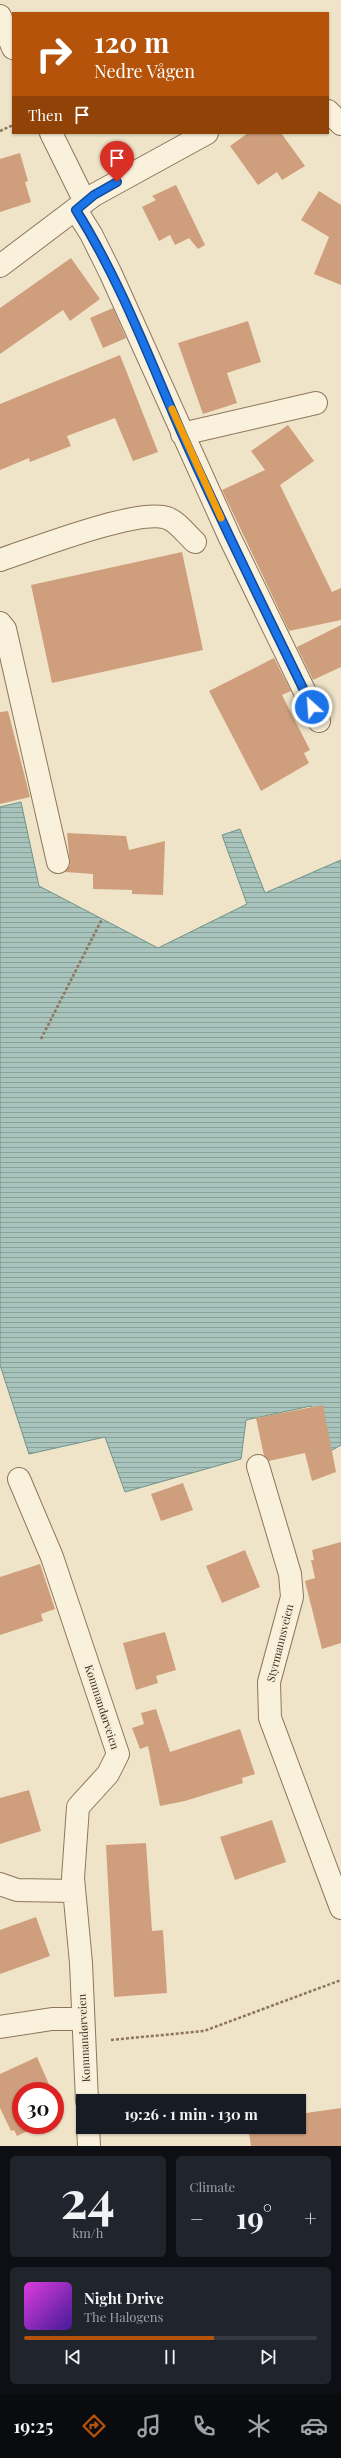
<!DOCTYPE html>
<html lang="en">
<head>
<meta charset="utf-8">
<style>
	body { margin:0; font-family:"Playfair Display",serif; background:#20242c; color:#f1f3f6; height:100vh; display:flex; flex-direction:column; font-size:15px; white-space:nowrap }
	* { box-sizing:border-box; margin:0 }
	p { font-size:13px; color:#9ea1a6 }
	.icon { flex:none; width:22px; height:22px; fill:none; stroke:currentColor; stroke-width:2; stroke-linecap:round; stroke-linejoin:round }
	.map { position:relative; height:2146px; overflow:hidden }
	.drawer { display:flex; flex-direction:column; gap:10px; padding:10px; background:#0d0f14; flex:1 }
	.drawer>* { flex:none }
	.top-card { position:absolute; left:12px; top:12px; width:317px; height:122px; border-radius:0px; box-shadow:0 1px 3px #0004; background:#b45309; color:#fff; overflow:hidden }
	.speed { position:absolute; left:12px; top:2082px; display:flex; gap:8px; font-size:20px; font-weight:700; text-align:center }
	.speed>* { display:grid; place-content:center; width:52px; height:52px; border-radius:50%; background:#171b24; box-shadow:0 1px 3px #0004; line-height:1 }
	.speed .limit { border:6px solid #d22; background:#fff; color:#111 }
	.pin { position:absolute; display:grid; place-items:center; width:34px; height:34px; color:#fff; margin:-41px -17px; border-radius:50% 50% 50% 0; rotate:-45deg; box-shadow:0 0 4px #0007 }
	.pin .icon { rotate:45deg }
	.me { position:absolute; width:44px; margin:-22px; rotate:334deg; stroke-linejoin:round; filter:drop-shadow(0 0 3px #0008) }
	.turn { display:flex; align-items:center; gap:14px; height:84px; padding:0 16px; font-size:18px }
	.turn .icon { width:52px; height:52px; stroke-width:2.5 }
	.turn b { display:block; font-size:28px; line-height:34px }
	.then { display:flex; align-items:center; height:38px; padding:0 16px; background:#0003; gap:8px; font-size:15px }
	.big { font-size:30px; font-weight:700; line-height:1.1 }
	.drawer .widget { flex:1; display:flex; flex-direction:column; justify-content:center; gap:6px; min-width:0; padding:0 14px; border-radius:6px; background:#20242c }
	.drawer .dial { align-items:center; gap:0 }
	.dial b { font-size:52px; line-height:1 }
	.song { display:flex; align-items:center; gap:12px }
	.cover { width:48px; height:48px; border-radius:6px; background:linear-gradient(135deg,hsl(300 70% 55%),hsl(260 70% 35%)) }
	.played { height:4px; border-radius:2px; background:linear-gradient(90deg,#b45309 65%,#363941 65%) }
	.keys { display:flex; justify-content:space-around; direction:ltr }
	.heat { display:flex; justify-content:space-between; align-items:center; font-size:22px; direction:ltr }
	.drawer .tiles { flex:1; display:grid; gap:10px; grid-template-columns:1fr 1fr }
	.widget:last-child { grid-column:span 2 }
	.trip { position:absolute; left:76px; top:2094px; width:230px; height:40px; border-radius:0px; background:#171b24; box-shadow:0 1px 3px #0004; font-weight:700; line-height:40px; text-align:center }
	.tabs { display:flex; height:64px; justify-content:space-around; align-items:center; background:#090b0e; color:#9ea1a6 }
	.tabs .icon { width:28px; height:28px }
	.tabs .current { color:#b45309 }
	.tabs b { font-size:18px; color:#f1f3f6 }
	.map>svg:first-child { display:block }
</style>
</head>
<body>
<div class="map">
<svg width="341" height="2146" viewBox="0 0 341 2146">
	<defs>
		<pattern id="water-rules" width="6" height="5" patternUnits="userSpaceOnUse"><rect width="6" height="5" fill="#a9c4bc"/><path d="M0 2.5h6" fill="none" stroke="#8ba098"/></pattern>
	</defs>
	<rect width="100%" height="100%" fill="#f0e4c8"/>
	<path fill="url(#water-rules)" stroke="#6f938a" d="M21,802L39,886L158,948L247,904L222,835L240,829L265,893L341,860V1445L329,1452L311,1406L246,1420L241,1459L125,1492L105,1437L29,1454L0,1365V807Z"/>
	<path fill="#cf9f7d" d="M248,133H281L305,166L282,180L277,172L258,185L230,146Z
		M20,153L28,181L25,182L31,202L0,212V159Z
		M176,185L205,245L198,249L189,238L175,245L170,235L159,241L142,207L156,200L152,196Z
		M319,191L341,205V285L314,274L329,237L301,220Z
		M71,258L100,299L70,321L63,310L0,354V308Z
		M113,308L126,338L103,348L90,318Z
		M248,321L261,362L227,373L237,403L203,414L178,343Z
		M120,355L158,452L133,461L115,418L67,436L71,446L30,462L29,458L0,470V404Z
		M288,425L314,461L280,485L332,592L341,588V620L289,631L222,490L265,470L251,451Z
		M182,552L203,650L52,683L31,585Z
		M341,625V667L313,680L297,647Z
		M274,658L291,691L282,695L310,750L304,753L309,763L261,791L209,691Z
		M8,711L30,797L0,804V712Z
		M67,833L126,836L129,850L165,841L163,895L132,894V890L93,889V874L65,872L70,865Z
		M323,1405L336,1472L312,1481L305,1453L269,1461L264,1456L256,1418Z
		M183,1483L193,1510L161,1521L151,1494Z
		M341,1542V1643L322,1649L305,1581L315,1578L311,1560H314L312,1550Z
		M245,1550L260,1587L222,1603L206,1566Z
		M40,1564L55,1609L41,1614L43,1621L0,1635V1577Z
		M165,1632L176,1670L156,1676L158,1683L136,1690L123,1643Z
		M156,1709L170,1752L240,1729L255,1774L242,1778L243,1783L185,1801L160,1806L148,1746L140,1749L132,1728L144,1724L141,1713Z
		M29,1790L41,1831L0,1844V1798Z
		M272,1820L286,1862L235,1880L220,1837Z
		M146,1843L152,1931L163,1930L167,1993L114,1997L106,1845Z
		M36,1917L50,1956L0,1974V1930Z
		M37,2057L52,2091H21V2125L38,2126L17,2136L14,2130L11,2131L0,2108V2074Z
		M55,2096L60,2108L57,2110L59,2113L55,2115Z
		M341,2108V2146H251L249,2133L299,2127V2114Z"/>
	<g fill="none" stroke-linecap="round" stroke-linejoin="round">
		<defs>
			<path id="minor" d="M0,16L13,48
				M328,111L341,124
				M51,133L85,202
				M76,210L91,234L110,272L230,538L319,721
				M0,266L94,195L207,133
				M182,434L316,403
				M0,560C33,549 138,508 167,518C177,521 187,535 195,542
				M0,623L5,629L58,862
				M258,1466L290,1574L292,1597L269,1682L270,1718L341,1908
				M19,1479L52,1557L118,1754L108,1774L78,1807L73,1878L81,1963L87,2101
				M0,1884L17,1890L74,1891
				M0,2027L52,2019H82
				M88,2127L89,2146"/>
		</defs>
		<use href="#minor" stroke="#8d765c" stroke-width="24"/>
		<path stroke="#8d765c" stroke-width="2.5" stroke-dasharray="3 2" stroke-linecap="butt" d="M0,131L13,125
			M41,1039L102,919
			M111,2040L204,2031L341,1980"/>
		<use href="#minor" stroke="#faf1dc" stroke-width="22"/>
	</g>
	<g fill="none" stroke-linecap="round" stroke-linejoin="round">
		<defs>
			<path id="route" d="M117,182L94,195L76,210C120,280 149,358 182,434C223,526 268,616 312,707"/>
		</defs>
		<use href="#route" stroke="#114b97" stroke-width="10"/>
		<use href="#route" stroke="#1a73e8" stroke-width="7"/>
		<path stroke="#f59e0b" stroke-width="7" d="M172,409L221,518"/>
	</g>
	<g text-anchor="middle" stroke-width="4" stroke-linejoin="round" paint-order="stroke">
		<g font-size="11" fill="#3d2e20" stroke="#f7eed8">
			<text transform="translate(280 1643) rotate(-76)" y="4">Styrmannsveien</text>
			<text transform="translate(102 1707) rotate(72)" y="4">Kommandørveien</text>
			<text transform="translate(84 2038) rotate(-93)" y="4">Kommandørveien</text>
		</g>
	</g>
</svg>
<div class="speed"><div class="limit">30</div></div>
<div class="pin" style="left:117px;top:182px;background:#d93025"><svg class="icon" aria-label="arrive" viewBox="0 0 24 24"><path d="M6 21V4h12l-3 4 3 4H6"/></svg></div>
<svg class="me" style="left:312px;top:707px" viewBox="-20 -20 40 40"><circle r="17" fill="#1a73e8" stroke="#fff" stroke-width="3"/><path d="M0-11L8 9 0 5-8 9z" fill="#fff"/></svg>
<div class="trip">19:26 · 1 min · 130 m</div>
<div class="top-card">
<div class="turn"><svg class="icon" aria-label="right" viewBox="0 0 24 24"><path d="M7 20v-9h11M14 6l5 5-5 5"/></svg><div><b>120 m</b>Nedre Vågen</div></div>
<div class="then">Then<svg class="icon" aria-label="arrive" viewBox="0 0 24 24"><path d="M6 21V4h12l-3 4 3 4H6"/></svg></div>
</div>
</div>
<section class="drawer">
<div class="tiles">
<div class="widget dial"><b>24</b><p>km/h</p></div>
<div class="widget"><p>Climate</p>
<div class="heat"><a>−</a><b class="big">19°</b><a>+</a></div>
</div>
<div class="widget">
<div class="song"><i class="cover"></i><div><b>Night Drive</b><p>The Halogens</p></div></div>
<div class="played"></div>
<div class="keys"><svg class="icon" aria-label="previous" viewBox="0 0 24 24"><path d="M18 5L8 12l10 7zM5 5v14"/></svg><svg class="icon" aria-label="pause" viewBox="0 0 24 24"><path d="M8 5v14M16 5v14"/></svg><svg class="icon" aria-label="next" viewBox="0 0 24 24"><path d="M6 5l10 7-10 7zM19 5v14"/></svg></div>
</div>
</div>
</section>
<nav class="tabs">
<b>19:25</b>
<svg class="icon current" aria-label="directions" viewBox="0 0 24 24"><path d="M12 3l9 9-9 9-9-9zM9 14v-3h6M13 9l2 2-2 2"/></svg>
<svg class="icon" aria-label="music" viewBox="0 0 24 24"><path d="M9 18V5l10-2v13"/><circle cx="6" cy="18" r="3"/><circle cx="16" cy="16" r="3"/></svg>
<svg class="icon" aria-label="phone" viewBox="0 0 24 24"><path d="M5 4h4l2 5-3 2q2 4 5 5l2-3 5 2v4C11 20 4 13 5 4z"/></svg>
<svg class="icon" aria-label="climate" viewBox="0 0 24 24"><path d="M12 3v18M4 7l16 10M4 17L20 7"/></svg>
<svg class="icon" aria-label="car" viewBox="0 0 24 24"><path d="M5 17H2v-5l4-1 3-4h7l3 4 3 1v5h-3M9 17h6M6 11h13"/><circle cx="7" cy="17" r="2"/><circle cx="17" cy="17" r="2"/></svg>
</nav>
</body>
</html>
